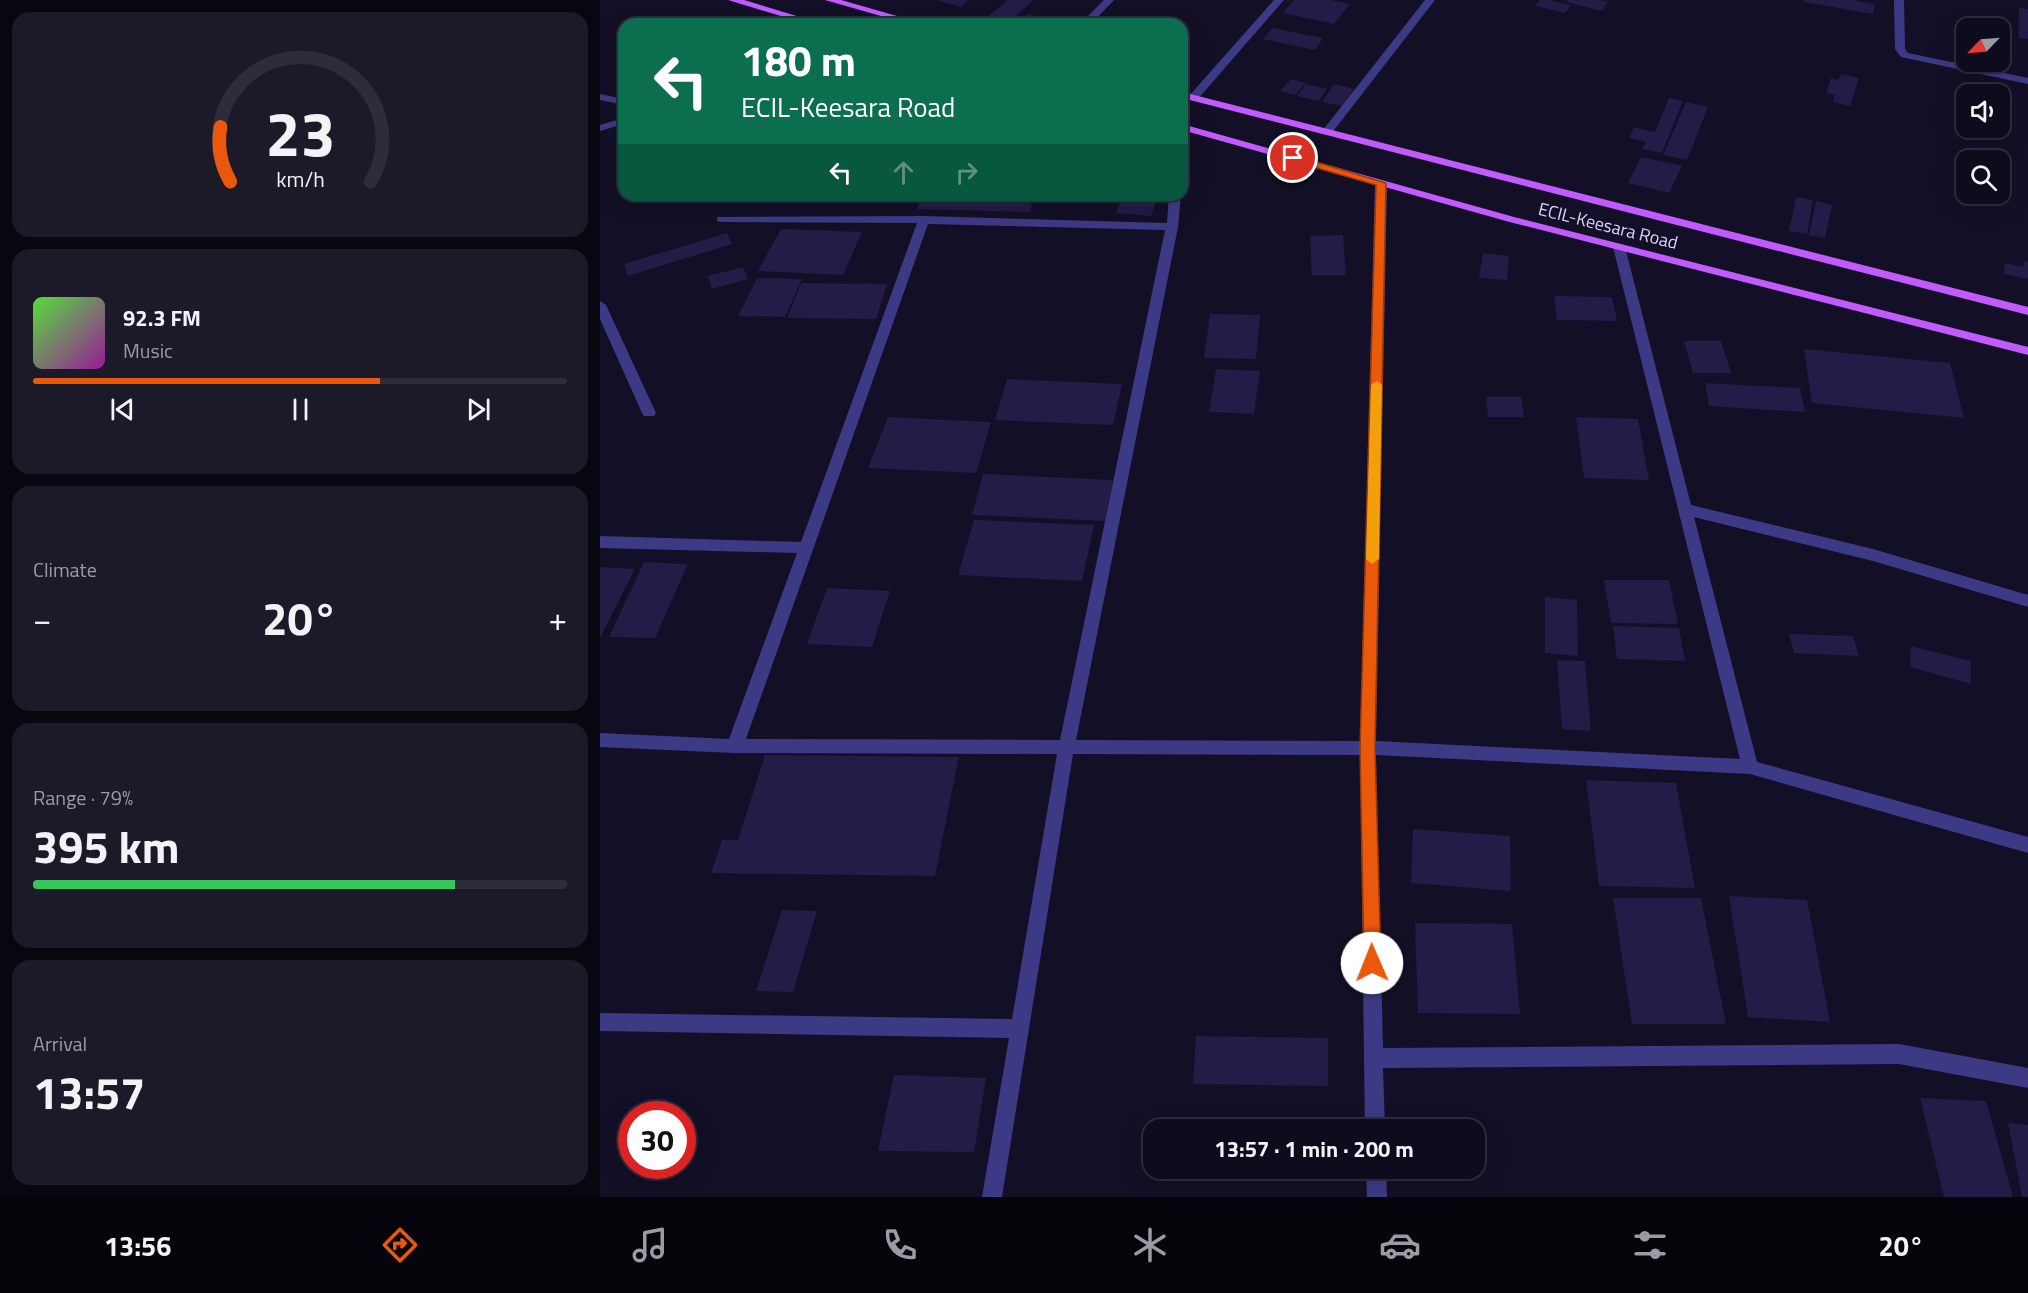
<!DOCTYPE html>
<html lang="en">
<head>
<meta charset="utf-8">
<style>
	body { margin:0; font-family:"Titillium Web",sans-serif; background:#1c1929; color:#f1f3f6; height:100vh; display:flex; flex-direction:column; font-size:22px; white-space:nowrap }
	* { box-sizing:border-box; margin:0 }
	p { font-size:20px; color:#9b9ba3 }
	.icon { flex:none; width:33px; height:33px; fill:none; stroke:currentColor; stroke-width:2; stroke-linecap:round; stroke-linejoin:round }
	.map { position:relative; flex:1; overflow:hidden }
	.details { display:flex; flex-direction:column; gap:12px; padding:12px; background:#08060f; width:600px }
	.details>* { flex:none }
	.top-card { position:absolute; left:18px; top:18px; width:570px; height:183px; border-radius:18px; box-shadow:0 6px 24px #0002,0 0 0 2px #2e2b3b; background:#0b6e4f; color:#fff; overflow:hidden }
	.needle { width:39px; rotate:245deg }
	.controls { position:absolute; left:1356px; top:18px; display:grid; gap:12px }
	.controls a { display:grid; place-items:center; width:54px; height:54px; border-radius:12px; background:#0e0b1c; box-shadow:0 6px 24px #0002,0 0 0 2px #2e2b3b; font-size:30px }
	.speed { position:absolute; left:18px; top:1101px; display:flex; gap:12px; font-size:30px; font-weight:700; text-align:center }
	.speed>* { display:grid; place-content:center; width:78px; height:78px; border-radius:50%; background:#0e0b1c; box-shadow:0 6px 24px #0002,0 0 0 2px #2e2b3b; line-height:1 }
	.speed .limit { border:9px solid #d22; background:#fff; color:#111 }
	.pin { position:absolute; display:grid; place-items:center; width:51px; height:51px; color:#fff; margin:-26px; border:3px solid #fff; border-radius:50%; box-shadow:0 2px 6px #0007 }
	.me { position:absolute; width:66px; margin:-33px; rotate:359deg; stroke-linejoin:round; filter:drop-shadow(0 0 4px #0008) }
	.turn { display:flex; align-items:center; gap:21px; height:126px; padding:0 24px; font-size:27px }
	.turn .icon { width:78px; height:78px; stroke-width:2.5 }
	.turn b { display:block; font-size:42px; line-height:51px }
	.lanes { display:flex; align-items:center; height:57px; padding:0 24px; background:#0003; justify-content:center; gap:30px; direction:ltr }
	.lanes .off { opacity:.35 }
	.big { font-size:45px; font-weight:700; line-height:1.1 }
	.details .card { flex:1; display:flex; flex-direction:column; justify-content:center; gap:9px; min-width:0; padding:0 21px; border-radius:18px; background:#1c1929 }
	.details .dial { align-items:center; gap:0 }
	.dial svg { height:156px; overflow:visible; fill:none; stroke:#2e2b3b; stroke-width:7; stroke-linecap:round; text-anchor:middle }
	.dial text { fill:#f1f3f6; stroke:none }
	.song { display:flex; align-items:center; gap:18px }
	.cover { width:72px; height:72px; border-radius:9px; background:linear-gradient(135deg,hsl(110 70% 55%),hsl(300 70% 35%)) }
	.played { height:6px; border-radius:3px; background:linear-gradient(90deg,#ea580c 65%,#2e2b3b 65%) }
	.keys { display:flex; justify-content:space-around; direction:ltr }
	.heat { display:flex; justify-content:space-between; align-items:center; font-size:33px; direction:ltr }
	.charge { height:9px; border-radius:4px; background:linear-gradient(90deg,#34c759 79%,#2e2b3b 0) }
	.trip { position:absolute; left:543px; top:1119px; width:342px; height:60px; border-radius:18px; background:#0e0b1c; box-shadow:0 6px 24px #0002,0 0 0 2px #2e2b3b; font-weight:700; line-height:60px; text-align:center }
	.tab-bar { display:flex; height:96px; justify-content:space-around; align-items:center; background:#06040b; color:#9b9ba3 }
	.tab-bar .icon { width:42px; height:42px }
	.tab-bar .current { color:#ea580c }
	.tab-bar b { font-size:27px; color:#f1f3f6 }
	main { display:flex; flex:1; min-height:0 }
	.map>svg:first-child { display:block }
</style>
</head>
<body>
<main>
<section class="details">
<div class="card dial"><svg viewBox="0 0 100 80">
<path d="M14 69A42 42 0 1 1 86 69"/>
<path d="M14 69A42 42 0 0 1 9 41" stroke="#ea580c"/>
<text x="50" y="56" font-size="32" font-weight="700">23</text>
<text x="50" y="72" font-size="11">km/h</text>
</svg></div>
<div class="card">
<div class="song"><i class="cover"></i><div><b>92.3 FM</b><p>Music</p></div></div>
<div class="played"></div>
<div class="keys"><svg class="icon" aria-label="previous" viewBox="0 0 24 24"><path d="M18 5L8 12l10 7zM5 5v14"/></svg><svg class="icon" aria-label="pause" viewBox="0 0 24 24"><path d="M8 5v14M16 5v14"/></svg><svg class="icon" aria-label="next" viewBox="0 0 24 24"><path d="M6 5l10 7-10 7zM19 5v14"/></svg></div>
</div>
<div class="card"><p>Climate</p>
<div class="heat"><a>−</a><b class="big">20°</b><a>+</a></div>
</div>
<div class="card"><p>Range · 79%</p><b class="big">395 km</b><div class="charge"></div></div>
<div class="card"><p>Arrival</p><b class="big">13:57</b></div>
</section>
<div class="map">
<svg width="1428" height="1197" viewBox="0 0 1428 1197">
	<rect width="100%" height="100%" fill="#130f26"/>
	<path fill="#241b47" d="M336,0H368L361,7Z
		M408,0H434L407,24L386,18Z
		M694,0H731L750,4L734,24L683,13Z
		M940,0H948L971,5L965,13L935,6Z
		M968,0H1000L1008,2L1002,11L966,2Z
		M1204,0H1253L1275,4L1273,14L1204,2Z
		M1419,8L1428,9V39L1419,38Z
		M428,14L462,23V24L418,22Z
		M672,28L723,38L715,50L663,39Z
		M1241,74L1259,78L1250,106L1233,102L1235,95L1226,93L1231,78L1238,80Z
		M691,79L706,83L695,95L680,91Z
		M706,84L727,89L719,101L697,96Z
		M734,84L754,89L742,106L722,102Z
		M1069,98L1083,101L1062,153L1042,149L1046,142L1029,138L1034,127L1055,132Z
		M1086,102L1108,107L1087,160L1063,155Z
		M1041,157L1082,166L1069,193L1028,183Z
		M322,195H434L430,212L317,209Z
		M522,195H558L551,216L516,213Z
		M1196,197L1213,200L1207,234L1189,231Z
		M1216,201L1232,205L1225,238L1209,235Z
		M181,229L262,232L243,275L158,271Z
		M127,233L132,244L28,276L24,264Z
		M743,235L746,275H712L710,236Z
		M883,253L909,256L907,280L879,278Z
		M1424,261L1428,262V279L1404,274L1405,263L1423,267Z
		M143,267L148,279L112,289L108,276Z
		M157,278L202,279L185,317L138,316Z
		M201,283L287,284L276,319L187,318Z
		M954,296L1012,297L1017,321L957,320Z
		M610,314L660,315L656,359L604,358Z
		M1084,341H1121L1131,373H1093Z
		M1204,349L1350,363L1364,418L1212,403Z
		M616,369L660,371L654,414L609,412Z
		M407,379L522,384L513,425L395,420Z
		M1105,383L1200,388L1205,412L1109,406Z
		M886,397H921L924,417H888Z
		M288,417L391,422L376,473L268,468Z
		M976,417L1038,419L1049,480L984,478Z
		M383,474L513,480L505,521L372,515Z
		M374,520L494,525L482,581L358,575Z
		M44,562L88,564L55,638L9,637Z
		M0,567L35,569L0,638Z
		M1004,580H1069L1078,624L1011,623Z
		M227,588L290,591L272,647L207,644Z
		M945,597L977,600L978,656L945,653Z
		M1013,626L1079,628L1085,661L1017,659Z
		M1189,634L1253,636L1259,656L1194,653Z
		M1311,646L1371,661V684L1310,667Z
		M957,660L985,661L991,731L962,729Z
		M165,755L359,757L335,876L111,873L122,840H138Z
		M986,780L1076,783L1095,888L999,886Z
		M813,829L910,836L911,891L811,883Z
		M1129,896L1207,900L1230,1022L1148,1017Z
		M1013,898H1101L1126,1024H1032Z
		M182,910L217,911L193,992L156,991Z
		M815,923L912,924L920,1014L818,1013Z
		M596,1036L728,1038V1086L593,1084Z
		M294,1075L386,1078L374,1152L278,1151Z
		M1320,1098L1386,1101L1413,1197H1344Z
		M1408,1123L1428,1125V1197H1422Z"/>
	<g fill="none" stroke-linecap="round" stroke-linejoin="round">
		<path fill="#3d3a85" fill-rule="evenodd" d="M504,0H514L491,24H480Z
			M674,0H684L597,100H589V96Z
			M825,0H835L731,134H723V130Z
			M1294,0H1304L1305,49L1308,53L1428,78V84L1301,57L1295,49Z
			M0,94L24,99V105L0,100Z
			M24,118V124L0,131V125Z
			M781,180L787,183L776,741L1140,759L1013,247L1019,243L1025,247L1091,505L1273,549L1428,595V607L1273,561L1094,517L1157,762L1428,837V853L1150,774L776,755L783,1048L1299,1044L1428,1068V1088L1299,1064L783,1068L785,1130H765L760,755L473,754L402,1197H382L409,1038L0,1031V1013L412,1019L457,754L135,753L0,747V733L129,739L197,553L0,548V536L201,542L317,223L121,222L117,221V217L324,216L567,223L569,195H581L578,227L476,740L760,741L775,183ZM328,224L565,230L460,740L146,739Z
			M0,301L6,305L56,413L54,416H44L42,413L0,319Z
			M766,1168H786L787,1197H767Z"/>
		<path fill="#c25bff" fill-rule="evenodd" d="M128,0H144L223,24H207Z
			M225,0H241L325,24H309Z
			M582,92L1428,307V315L582,98Z
			M582,124L914,217L1428,347V355L906,221L582,130Z"/>
	</g>
	<path fill="#ea580c" stroke="#983908" stroke-width="1.5" d="M689,156H696L786,183L775,748L781,963L778,969L772,971L766,969L764,963L760,748L776,185L689,160Z"/>
	<path fill="#f59e0b" d="M777,381L782,385L779,559L772,564L766,559L771,385Z"/>
	<g text-anchor="middle" stroke-width="6" stroke-linejoin="round" paint-order="stroke">
		<g font-size="18" fill="#d9d4ff" stroke="#130f26">
			<text transform="translate(1008 226) rotate(14)" y="6">ECIL-Keesara Road</text>
		</g>
	</g>
</svg>
<div class="controls">
<a><svg class="needle" viewBox="-14 -14 28 28"><path d="M0-13l5 13h-10z" fill="#e53935"/><path d="M0 13l5-13h-10z" fill="#9b9ba3"/></svg></a>
<a><svg class="icon" aria-label="sound" viewBox="0 0 24 24"><path d="M4 9h4l5-4v14l-5-4H4zM17 9q2 3 0 6"/></svg></a>
<a><svg class="icon" aria-label="search" viewBox="0 0 24 24"><circle cx="10" cy="10" r="6"/><path d="M15 15l6 6"/></svg></a>
</div>
<div class="speed"><div class="limit">30</div></div>
<div class="pin" style="left:693px;top:158px;background:#d93025"><svg class="icon" aria-label="arrive" viewBox="0 0 24 24"><path d="M6 21V4h12l-3 4 3 4H6"/></svg></div>
<svg class="me" style="left:772px;top:963px" viewBox="-20 -20 40 40"><circle r="19" fill="#fff"/><path d="M0-13L10 11 0 6-10 11z" fill="#ea580c"/></svg>
<div class="trip">13:57 · 1 min · 200 m</div>
<div class="top-card">
<div class="turn"><svg class="icon" aria-label="left" viewBox="0 0 24 24"><path d="M17 20v-9H6M10 6l-5 5 5 5"/></svg><div><b>180 m</b>ECIL-Keesara Road</div></div>
<div class="lanes"><svg class="icon" aria-label="left" viewBox="0 0 24 24"><path d="M17 20v-9H6M10 6l-5 5 5 5"/></svg><svg class="icon off" aria-label="ahead" viewBox="0 0 24 24"><path d="M12 20V5M6 11l6-6 6 6"/></svg><svg class="icon off" aria-label="right" viewBox="0 0 24 24"><path d="M7 20v-9h11M14 6l5 5-5 5"/></svg></div>
</div>
</div>
</main>
<nav class="tab-bar">
<b>13:56</b>
<svg class="icon current" aria-label="directions" viewBox="0 0 24 24"><path d="M12 3l9 9-9 9-9-9zM9 14v-3h6M13 9l2 2-2 2"/></svg>
<svg class="icon" aria-label="music" viewBox="0 0 24 24"><path d="M9 18V5l10-2v13"/><circle cx="6" cy="18" r="3"/><circle cx="16" cy="16" r="3"/></svg>
<svg class="icon" aria-label="phone" viewBox="0 0 24 24"><path d="M5 4h4l2 5-3 2q2 4 5 5l2-3 5 2v4C11 20 4 13 5 4z"/></svg>
<svg class="icon" aria-label="climate" viewBox="0 0 24 24"><path d="M12 3v18M4 7l16 10M4 17L20 7"/></svg>
<svg class="icon" aria-label="car" viewBox="0 0 24 24"><path d="M5 17H2v-5l4-1 3-4h7l3 4 3 1v5h-3M9 17h6M6 11h13"/><circle cx="7" cy="17" r="2"/><circle cx="17" cy="17" r="2"/></svg>
<svg class="icon" aria-label="filters" viewBox="0 0 24 24"><path d="M4 7h16M4 17h16"/><circle cx="9" cy="7" r="2"/><circle cx="15" cy="17" r="2"/></svg>
<b>20°</b>
</nav>
</body>
</html>
